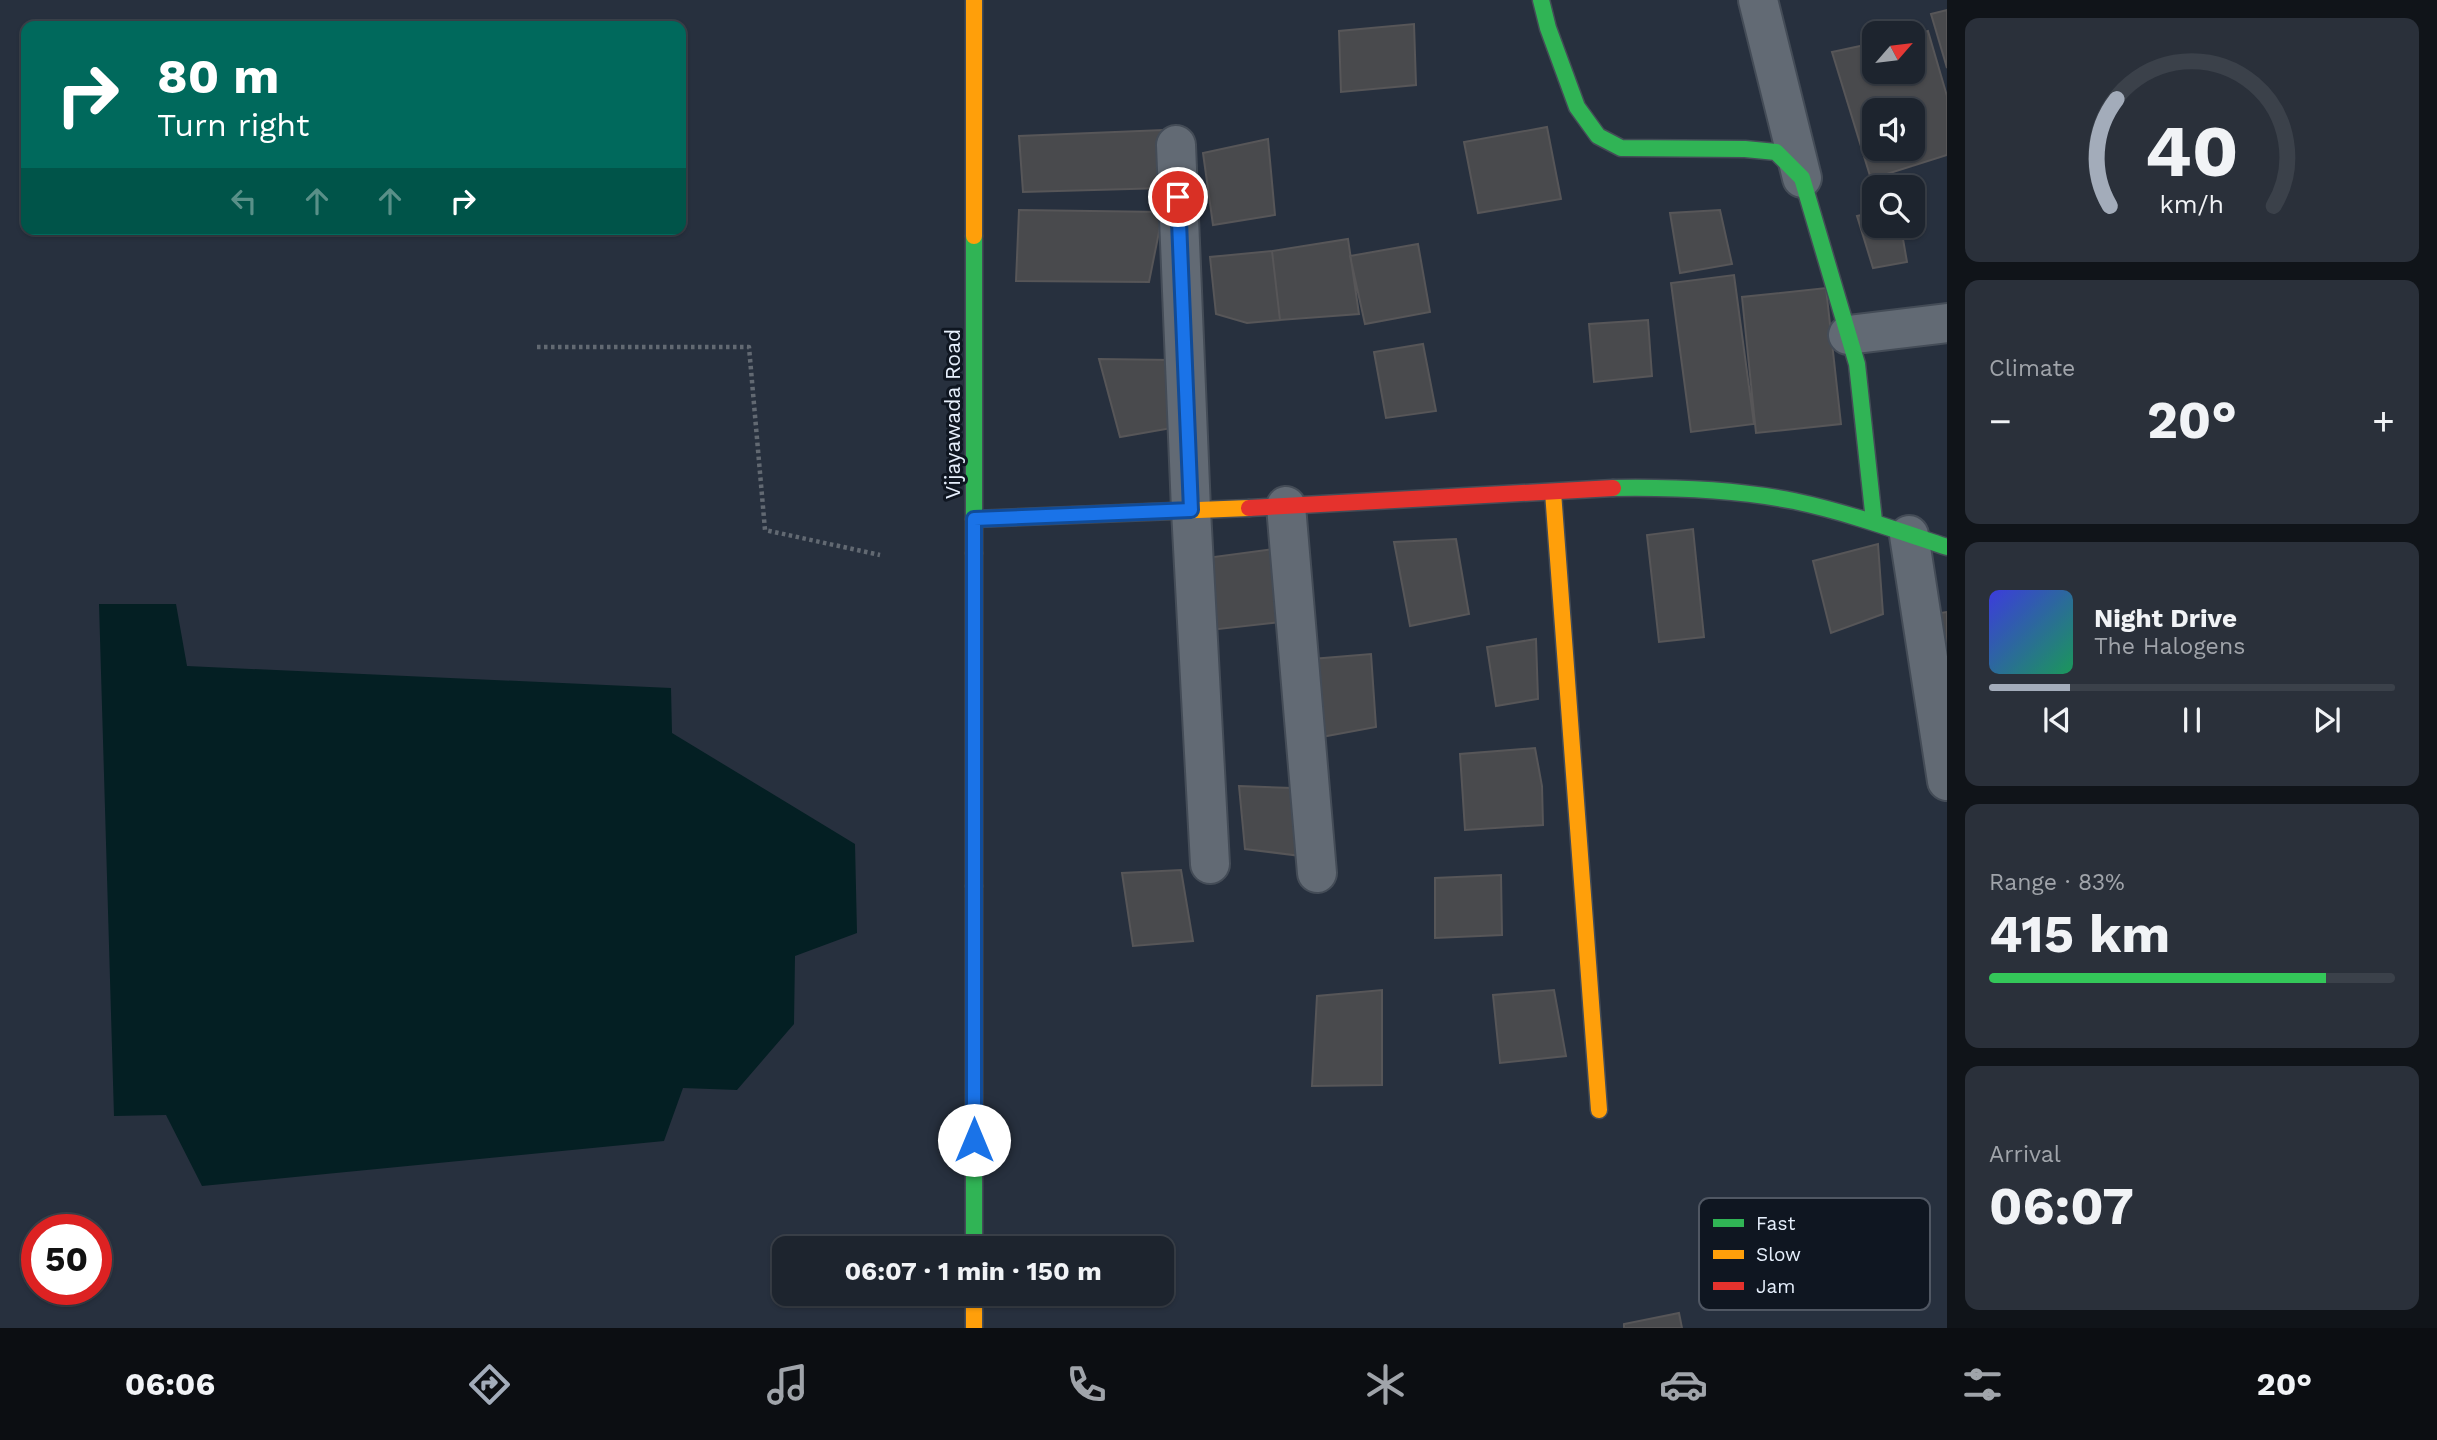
<!DOCTYPE html>
<html lang="en">
<head>
<meta charset="utf-8">
<style>
	body { margin:0; font-family:"Work Sans",sans-serif; background:#2a303a; color:#f1f3f6; height:100vh; display:flex; flex-direction:column; font-size:26px; white-space:nowrap }
	* { box-sizing:border-box; margin:0 }
	p { font-size:23px; color:#a0a4aa }
	.icon { flex:none; width:38px; height:38px; fill:none; stroke:currentColor; stroke-width:2; stroke-linecap:round; stroke-linejoin:round }
	.map { position:relative; flex:1; overflow:hidden }
	.sheet { display:flex; flex-direction:column; gap:18px; padding:18px; background:#101419; width:490px }
	.sheet>* { flex:none }
	.top-card { position:absolute; left:21px; top:21px; width:665px; height:214px; border-radius:14px; box-shadow:0 2px 5px #0004,0 0 0 2px #3b414a; background:#00695c; color:#fff; overflow:hidden }
	.needle { width:46px; rotate:62deg }
	.fabs { position:absolute; left:1862px; top:21px; display:grid; gap:14px }
	.fabs a { display:grid; place-items:center; width:63px; height:63px; border-radius:14px; background:#1d242e; box-shadow:0 2px 5px #0004,0 0 0 2px #3b414a; font-size:35px }
	.speed { position:absolute; left:21px; top:1214px; display:flex; gap:14px; font-size:35px; font-weight:700; text-align:center }
	.speed>* { display:grid; place-content:center; width:91px; height:91px; border-radius:50%; background:#1d242e; box-shadow:0 2px 5px #0004,0 0 0 2px #3b414a; line-height:1 }
	.speed .limit { border:10px solid #d22; background:#fff; color:#111 }
	.pin { position:absolute; display:grid; place-items:center; width:60px; height:60px; color:#fff; margin:-30px; border:4px solid #fff; border-radius:50%; box-shadow:0 2px 7px #0007 }
	.me { position:absolute; width:77px; margin:-38px; rotate:0deg; stroke-linejoin:round; filter:drop-shadow(0 0 5px #0008) }
	.turn { display:flex; align-items:center; gap:24px; height:147px; padding:0 21px; font-size:32px }
	.turn .icon { width:91px; height:91px; stroke-width:2.5 }
	.turn b { display:block; font-size:49px; line-height:60px }
	.lanes { display:flex; align-items:center; height:66px; padding:0 21px; background:#0003; justify-content:center; gap:35px; direction:ltr }
	.lanes .off { opacity:.35 }
	.big { font-size:52px; font-weight:700; line-height:1.1 }
	.sheet .widget { flex:1; display:flex; flex-direction:column; justify-content:center; gap:10px; min-width:0; padding:0 24px; border-radius:14px; background:#2a303a }
	.sheet .dial { align-items:center; gap:0 }
	.dial svg { height:182px; overflow:visible; fill:none; stroke:#3b414a; stroke-width:7; stroke-linecap:round; text-anchor:middle }
	.dial text { fill:#f1f3f6; stroke:none }
	.song { display:flex; align-items:center; gap:21px }
	.cover { width:84px; height:84px; border-radius:10px; background:linear-gradient(135deg,hsl(240 70% 55%),hsl(150 70% 35%)) }
	.played { height:7px; border-radius:4px; background:linear-gradient(90deg,#a3acba 20%,#3b414a 20%) }
	.keys { display:flex; justify-content:space-around; direction:ltr }
	.heat { display:flex; justify-content:space-between; align-items:center; font-size:38px; direction:ltr }
	.charge { height:10px; border-radius:5px; background:linear-gradient(90deg,#34c759 83%,#3b414a 0) }
	.trip { position:absolute; left:772px; top:1236px; width:402px; height:70px; border-radius:14px; background:#1d242e; box-shadow:0 2px 5px #0004,0 0 0 2px #3b414a; font-weight:700; line-height:70px; text-align:center }
	.tab-bar { display:flex; height:112px; justify-content:space-around; align-items:center; background:#0c0e12; color:#a0a4aa }
	.tab-bar .icon { width:49px; height:49px }
	.tab-bar .current { color:#a3acba }
	.tab-bar b { font-size:32px; color:#f1f3f6 }
	main { display:flex; flex:1; min-height:0 }
	.map>svg:first-child { display:block }
</style>
</head>
<body>
<main>
<div class="map">
<svg width="1947" height="1328" viewBox="0 0 1947 1328">
	<rect width="100%" height="100%" fill="#27303e"/>
	<path fill="#041f23" d="M99,604H176L187,666L671,688L672,733L855,844L857,933L795,956L794,1024L737,1090L683,1088L664,1141L202,1186L166,1115L114,1116Z"/>
	<path fill="#494a4d" stroke="#575658" stroke-width="2" fill-rule="evenodd" d="M1947,10V68L1931,14Z
		M1414,24L1416,85L1341,92L1339,31Z
		M1928,31L1947,96V155L1871,179L1832,52L1874,43V72H1913V35ZM1874,110H1913V149H1874Z
		M1547,127L1561,199L1478,213L1464,142Z
		M1163,130L1165,188L1023,192L1019,136Z
		M1268,139L1275,215L1213,225L1203,153Z
		M1019,210L1163,212L1149,282L1016,281Z
		M1720,210L1732,264L1680,273L1670,213Z
		M1874,212V226H1896L1903,239L1907,262L1873,268L1857,216Z
		M1348,239L1359,314L1280,320L1272,251Z
		M1418,244L1430,312L1365,324L1350,256Z
		M1272,251L1280,320L1247,323L1216,314L1210,257Z
		M1734,275L1754,424L1691,432L1671,283Z
		M1826,288L1841,424L1756,433L1742,297Z
		M1648,320L1652,376L1594,382L1589,324Z
		M1423,344L1436,411L1386,418L1374,352Z
		M1099,359L1171,360L1172,428L1120,437Z
		M1693,529L1704,637L1659,642L1647,535Z
		M1456,539L1469,614L1410,626L1394,542Z
		M1878,544L1883,614L1831,633L1813,561Z
		M1273,549L1280,622L1210,630L1206,558Z
		M1947,612V654L1940,613Z
		M1536,639L1538,699L1496,706L1487,647Z
		M1371,654L1376,727L1316,738L1312,659Z
		M1535,748L1542,786L1543,825L1465,830L1460,754Z
		M1239,786L1292,788L1301,856L1245,849Z
		M1181,870L1193,941L1133,946L1122,873Z
		M1501,875L1502,935L1435,938V878Z
		M1382,990V1085L1312,1086L1317,996Z
		M1554,990L1566,1056L1500,1063L1493,995Z
		M1679,1313L1682,1328H1624V1324Z"/>
	<g fill="none" stroke-linecap="round" stroke-linejoin="round">
		<defs>
			<path id="street" d="M1758,0L1802,178
				M1176,145L1191,510L1210,864
				M1848,335L1947,323
				M1286,506L1317,873
				M1909,535L1947,781"/>
			<path id="fast" d="M1541,0L1548,28L1577,107L1598,136L1621,148L1745,149L1776,152L1802,178L1857,364L1874,521
				M974,236V553
				M1613,488C1673,487 1734,489 1794,501C1846,512 1896,530 1947,547
				M974,886V1248"/>
			<path id="slow" d="M974,0V236
				M1553,492L1599,1110
				M974,519L1249,508
				M974,1293V1328"/>
			<path id="jam" d="M1249,508L1613,488
				M974,553V886"/>
		</defs>
		<use href="#street" stroke="#444c57" stroke-width="42"/>
		<use href="#fast" stroke="#444c57" stroke-width="19"/>
		<use href="#slow" stroke="#444c57" stroke-width="19"/>
		<use href="#jam" stroke="#444c57" stroke-width="19"/>
		<path stroke="#626972" stroke-width="4.5" stroke-dasharray="3.5 3.5" stroke-linecap="butt" d="M537,347H749L765,530L880,555"/>
		<use href="#street" stroke="#626a74" stroke-width="38"/>
		<use href="#fast" stroke="#30b455" stroke-width="16"/>
		<use href="#slow" stroke="#ff9f0a" stroke-width="16"/>
		<use href="#jam" stroke="#e5322d" stroke-width="16"/>
	</g>
	<g fill="none" stroke-linecap="round" stroke-linejoin="round">
		<defs>
			<path id="route" d="M974,1140V519L1191,510L1178,197"/>
		</defs>
		<use href="#route" stroke="#114b97" stroke-width="18"/>
		<use href="#route" stroke="#1a73e8" stroke-width="12"/>
	</g>
	<g text-anchor="middle" stroke-width="6" stroke-linejoin="round" paint-order="stroke">
		<g font-size="21" fill="#e6effc" stroke="#0f1621">
			<text transform="translate(953 414) rotate(-90)" y="7">Vijayawada Road</text>
		</g>
	</g>
	<rect x="1699" y="1198" width="231" height="112" rx="10" fill="#0f1621" stroke="#505763" stroke-width="2"/>
	<rect x="1713" y="1219" width="31" height="8" fill="#30b455"/>
	<rect x="1713" y="1250" width="31" height="9" fill="#ff9f0a"/>
	<rect x="1713" y="1282" width="31" height="8" fill="#e5322d"/>
	<g font-size="19" fill="#e6effc">
		<text x="1756" y="1230">Fast</text>
		<text x="1756" y="1261">Slow</text>
		<text x="1756" y="1293">Jam</text>
	</g>
</svg>
<div class="fabs">
<a><svg class="needle" viewBox="-14 -14 28 28"><path d="M0-13l5 13h-10z" fill="#e53935"/><path d="M0 13l5-13h-10z" fill="#a0a4aa"/></svg></a>
<a><svg class="icon" aria-label="sound" viewBox="0 0 24 24"><path d="M4 9h4l5-4v14l-5-4H4zM17 9q2 3 0 6"/></svg></a>
<a><svg class="icon" aria-label="search" viewBox="0 0 24 24"><circle cx="10" cy="10" r="6"/><path d="M15 15l6 6"/></svg></a>
</div>
<div class="speed"><div class="limit">50</div></div>
<div class="pin" style="left:1178px;top:197px;background:#d93025"><svg class="icon" aria-label="arrive" viewBox="0 0 24 24"><path d="M6 21V4h12l-3 4 3 4H6"/></svg></div>
<svg class="me" style="left:974px;top:1140px" viewBox="-20 -20 40 40"><circle r="19" fill="#fff"/><path d="M0-13L10 11 0 6-10 11z" fill="#1a73e8"/></svg>
<div class="trip">06:07 · 1 min · 150 m</div>
<div class="top-card">
<div class="turn"><svg class="icon" aria-label="right" viewBox="0 0 24 24"><path d="M7 20v-9h11M14 6l5 5-5 5"/></svg><div><b>80 m</b>Turn right</div></div>
<div class="lanes"><svg class="icon off" aria-label="left" viewBox="0 0 24 24"><path d="M17 20v-9H6M10 6l-5 5 5 5"/></svg><svg class="icon off" aria-label="ahead" viewBox="0 0 24 24"><path d="M12 20V5M6 11l6-6 6 6"/></svg><svg class="icon off" aria-label="ahead" viewBox="0 0 24 24"><path d="M12 20V5M6 11l6-6 6 6"/></svg><svg class="icon" aria-label="right" viewBox="0 0 24 24"><path d="M7 20v-9h11M14 6l5 5-5 5"/></svg></div>
</div>
</div>
<section class="sheet">
<div class="widget dial"><svg viewBox="0 0 100 80">
<path d="M14 69A42 42 0 1 1 86 69"/>
<path d="M14 69A42 42 0 0 1 17 22" stroke="#a3acba"/>
<text x="50" y="56" font-size="32" font-weight="700">40</text>
<text x="50" y="72" font-size="11">km/h</text>
</svg></div>
<div class="widget"><p>Climate</p>
<div class="heat"><a>−</a><b class="big">20°</b><a>+</a></div>
</div>
<div class="widget">
<div class="song"><i class="cover"></i><div><b>Night Drive</b><p>The Halogens</p></div></div>
<div class="played"></div>
<div class="keys"><svg class="icon" aria-label="previous" viewBox="0 0 24 24"><path d="M18 5L8 12l10 7zM5 5v14"/></svg><svg class="icon" aria-label="pause" viewBox="0 0 24 24"><path d="M8 5v14M16 5v14"/></svg><svg class="icon" aria-label="next" viewBox="0 0 24 24"><path d="M6 5l10 7-10 7zM19 5v14"/></svg></div>
</div>
<div class="widget"><p>Range · 83%</p><b class="big">415 km</b><div class="charge"></div></div>
<div class="widget"><p>Arrival</p><b class="big">06:07</b></div>
</section>
</main>
<nav class="tab-bar">
<b>06:06</b>
<svg class="icon current" aria-label="directions" viewBox="0 0 24 24"><path d="M12 3l9 9-9 9-9-9zM9 14v-3h6M13 9l2 2-2 2"/></svg>
<svg class="icon" aria-label="music" viewBox="0 0 24 24"><path d="M9 18V5l10-2v13"/><circle cx="6" cy="18" r="3"/><circle cx="16" cy="16" r="3"/></svg>
<svg class="icon" aria-label="phone" viewBox="0 0 24 24"><path d="M5 4h4l2 5-3 2q2 4 5 5l2-3 5 2v4C11 20 4 13 5 4z"/></svg>
<svg class="icon" aria-label="climate" viewBox="0 0 24 24"><path d="M12 3v18M4 7l16 10M4 17L20 7"/></svg>
<svg class="icon" aria-label="car" viewBox="0 0 24 24"><path d="M5 17H2v-5l4-1 3-4h7l3 4 3 1v5h-3M9 17h6M6 11h13"/><circle cx="7" cy="17" r="2"/><circle cx="17" cy="17" r="2"/></svg>
<svg class="icon" aria-label="filters" viewBox="0 0 24 24"><path d="M4 7h16M4 17h16"/><circle cx="9" cy="7" r="2"/><circle cx="15" cy="17" r="2"/></svg>
<b>20°</b>
</nav>
</body>
</html>
